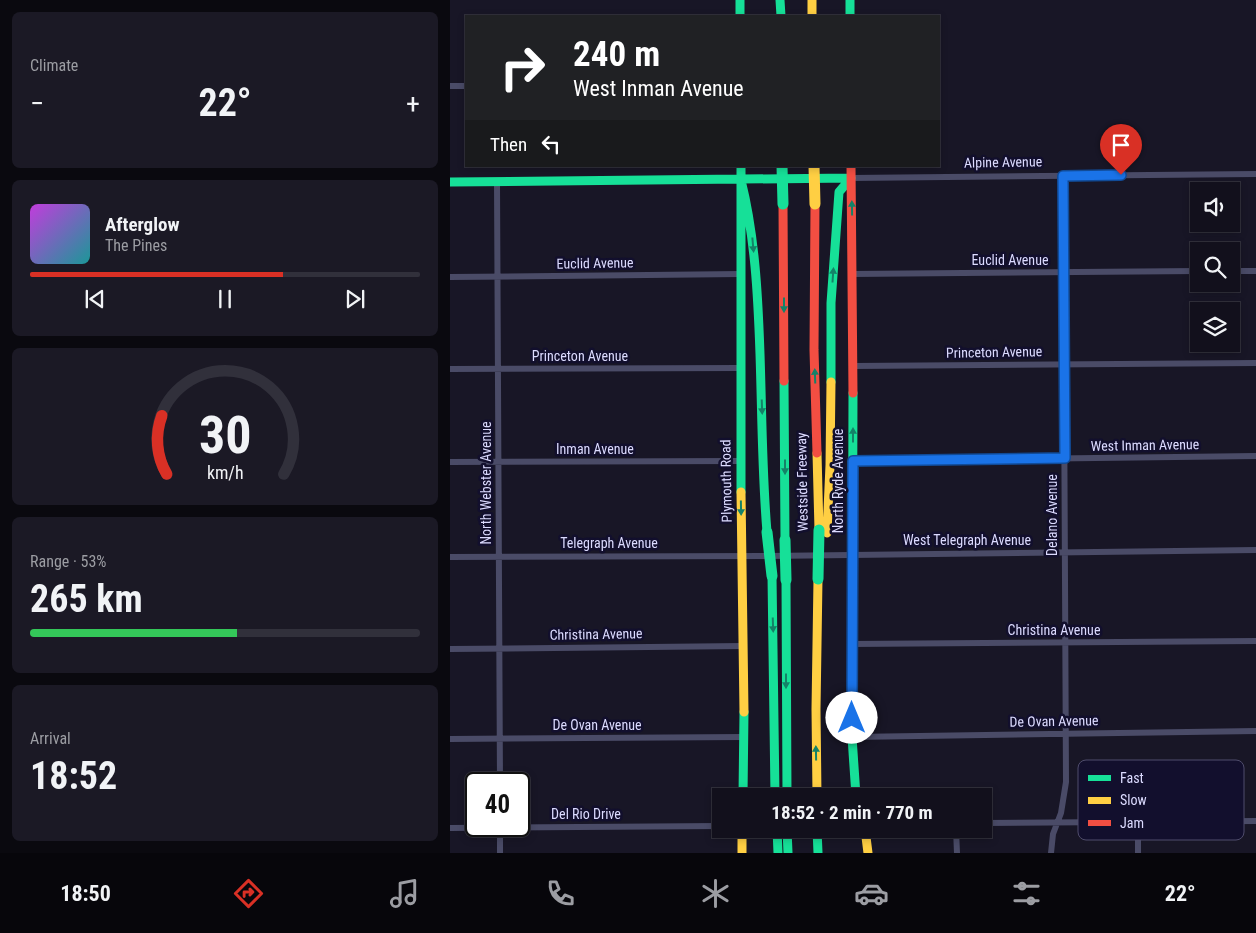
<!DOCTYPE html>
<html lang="en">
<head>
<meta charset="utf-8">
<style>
	body { margin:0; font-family:"Roboto Condensed",sans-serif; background:#1b1925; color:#f1f3f6; height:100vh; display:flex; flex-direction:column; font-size:19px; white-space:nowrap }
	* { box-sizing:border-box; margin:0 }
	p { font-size:16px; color:#9c9da3 }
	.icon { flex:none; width:28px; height:28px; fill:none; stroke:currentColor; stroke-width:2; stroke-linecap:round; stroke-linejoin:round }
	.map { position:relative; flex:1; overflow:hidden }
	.details { display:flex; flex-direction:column; gap:12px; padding:12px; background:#0a090f; width:450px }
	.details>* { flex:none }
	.top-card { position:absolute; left:15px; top:15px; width:475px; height:152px; border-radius:0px; box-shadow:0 2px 8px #0003,0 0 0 1px #31303b; background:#202124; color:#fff; overflow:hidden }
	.fabs { position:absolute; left:740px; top:182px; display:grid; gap:10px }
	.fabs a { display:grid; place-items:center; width:50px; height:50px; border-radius:0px; background:#12101c; box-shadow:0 2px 8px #0003,0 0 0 1px #31303b; font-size:25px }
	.speed { position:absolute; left:15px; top:772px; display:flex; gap:10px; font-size:25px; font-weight:700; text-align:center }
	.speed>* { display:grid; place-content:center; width:65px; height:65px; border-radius:50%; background:#12101c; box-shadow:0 2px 8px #0003,0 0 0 1px #31303b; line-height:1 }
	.speed .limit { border:2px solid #111; border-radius:8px; background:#fff; color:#111 }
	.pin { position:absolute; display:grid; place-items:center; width:42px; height:42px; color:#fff; margin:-51px -21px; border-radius:50% 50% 50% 0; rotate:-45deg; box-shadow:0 0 5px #0007 }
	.pin .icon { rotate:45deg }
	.me { position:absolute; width:55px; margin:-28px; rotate:0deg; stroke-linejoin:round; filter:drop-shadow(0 0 4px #0008) }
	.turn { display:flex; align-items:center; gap:18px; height:105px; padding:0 25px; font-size:22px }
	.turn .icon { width:65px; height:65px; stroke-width:2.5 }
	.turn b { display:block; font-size:35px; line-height:42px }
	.then { display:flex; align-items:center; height:48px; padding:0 25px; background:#0003; gap:10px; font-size:19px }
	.big { font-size:38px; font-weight:700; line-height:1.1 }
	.details .card { flex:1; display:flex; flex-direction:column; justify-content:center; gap:8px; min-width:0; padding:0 18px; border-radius:8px; background:#1b1925 }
	.details .dial { align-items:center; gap:0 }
	.dial svg { height:130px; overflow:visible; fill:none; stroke:#31303b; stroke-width:7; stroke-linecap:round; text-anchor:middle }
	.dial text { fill:#f1f3f6; stroke:none }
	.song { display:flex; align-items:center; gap:15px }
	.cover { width:60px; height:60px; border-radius:8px; background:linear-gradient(135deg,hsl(290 70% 55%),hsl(180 70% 35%)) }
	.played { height:5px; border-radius:2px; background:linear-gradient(90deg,#d93025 65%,#31303b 65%) }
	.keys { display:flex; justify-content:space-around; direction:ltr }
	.heat { display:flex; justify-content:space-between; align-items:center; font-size:28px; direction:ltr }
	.charge { height:8px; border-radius:4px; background:linear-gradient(90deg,#34c759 53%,#31303b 0) }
	.trip { position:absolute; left:262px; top:788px; width:280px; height:50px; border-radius:0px; background:#12101c; box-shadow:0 2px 8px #0003,0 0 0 1px #31303b; font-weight:700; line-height:50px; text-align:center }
	.menu { display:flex; height:80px; justify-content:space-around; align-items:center; background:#07060b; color:#9c9da3 }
	.menu .icon { width:35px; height:35px }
	.menu .active { color:#d93025 }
	.menu b { font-size:22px; color:#f1f3f6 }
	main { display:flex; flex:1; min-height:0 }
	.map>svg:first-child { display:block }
</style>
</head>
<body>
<main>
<section class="details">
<div class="card"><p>Climate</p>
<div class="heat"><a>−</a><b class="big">22°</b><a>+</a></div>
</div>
<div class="card">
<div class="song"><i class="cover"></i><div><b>Afterglow</b><p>The Pines</p></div></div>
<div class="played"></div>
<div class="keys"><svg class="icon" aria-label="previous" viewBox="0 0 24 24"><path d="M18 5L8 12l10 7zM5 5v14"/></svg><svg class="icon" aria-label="pause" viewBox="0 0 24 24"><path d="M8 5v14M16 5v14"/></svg><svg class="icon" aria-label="next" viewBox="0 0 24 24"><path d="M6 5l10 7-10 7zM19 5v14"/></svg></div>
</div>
<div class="card dial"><svg viewBox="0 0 100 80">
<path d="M14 69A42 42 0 1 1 86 69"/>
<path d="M14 69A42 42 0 0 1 11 33" stroke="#d93025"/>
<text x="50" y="56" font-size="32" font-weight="700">30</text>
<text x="50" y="72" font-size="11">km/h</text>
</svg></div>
<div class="card"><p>Range · 53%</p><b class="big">265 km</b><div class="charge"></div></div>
<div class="card"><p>Arrival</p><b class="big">18:52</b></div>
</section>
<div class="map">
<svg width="806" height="853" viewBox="0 0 806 853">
	<rect width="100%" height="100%" fill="#181626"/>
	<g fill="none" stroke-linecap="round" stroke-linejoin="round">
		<path stroke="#4a4b67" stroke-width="6" d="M0,86H16
			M401,178L806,174
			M47,182L50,784
			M781,271H806
			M402,274L749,271
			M0,277L291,274
			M403,366L806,363
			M0,369L290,368
			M403,461L806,456
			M0,462L290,461
			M0,557L317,556L806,550
			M401,644L806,641
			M0,649L293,646
			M402,737L806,731
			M0,739L294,737
			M688,822V853
			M534,823L806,821
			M0,828L271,826
			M506,829L507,853
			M50,853V826
			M601,853L603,834L611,813L616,782L613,176"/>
		<path stroke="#16e098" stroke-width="9" d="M290,0V16
			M330,0L331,16
			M400,0V16
			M291,166V492
			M291,180C305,236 308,296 310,354C312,413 312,473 317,532
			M0,182L401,178
			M334,381L335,540
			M381,382V303L389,192L401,178
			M403,393L402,737L406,796
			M322,576L325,796
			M336,580L337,796
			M293,796L294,712
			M327,829L328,853
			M337,829L338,853
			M367,829L368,853"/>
		<path stroke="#ffcf43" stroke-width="9" d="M362,0V16
			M367,453L369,530
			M291,492L294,712
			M377,533L380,465L381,382
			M367,796L366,709L368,579
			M292,829V853
			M415,829L418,853"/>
		<path stroke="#f24e42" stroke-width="9" d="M401,166L403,393
			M333,204L334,381
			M365,204L364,350L367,453"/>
		<path stroke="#16e098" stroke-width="11" d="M332,166L333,204
			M317,532L322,576
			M335,540L336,580
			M368,579L369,530"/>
		<path stroke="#ffcf43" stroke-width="11" d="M364,166L365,204"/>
	</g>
	<defs><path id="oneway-solid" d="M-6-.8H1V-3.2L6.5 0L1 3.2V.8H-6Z" transform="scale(1.25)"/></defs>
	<g fill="#148268">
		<use href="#oneway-solid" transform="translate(402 208) rotate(-91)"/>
		<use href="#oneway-solid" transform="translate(303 245) rotate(85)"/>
		<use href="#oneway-solid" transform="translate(383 275) rotate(-86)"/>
		<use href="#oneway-solid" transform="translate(334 305) rotate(90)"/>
		<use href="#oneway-solid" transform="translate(365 376) rotate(-92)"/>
		<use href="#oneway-solid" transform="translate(312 407) rotate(88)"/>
		<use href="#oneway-solid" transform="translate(403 435) rotate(-90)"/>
		<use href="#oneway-solid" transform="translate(335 467) rotate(90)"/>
		<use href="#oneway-solid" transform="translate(291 508) rotate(89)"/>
		<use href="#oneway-solid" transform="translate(323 625) rotate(88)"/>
		<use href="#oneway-solid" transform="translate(336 681) rotate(90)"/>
		<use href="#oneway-solid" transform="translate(366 753) rotate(-91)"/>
	</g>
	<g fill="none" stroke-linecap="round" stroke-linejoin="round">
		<defs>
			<path id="route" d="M402,718L403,461L615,458L613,176L671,175"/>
		</defs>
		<use href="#route" stroke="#114b97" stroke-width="12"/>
		<use href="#route" stroke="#1a73e8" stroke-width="9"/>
	</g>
	<g text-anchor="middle" stroke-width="5" stroke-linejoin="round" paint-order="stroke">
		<g font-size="14" fill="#dcdbff" stroke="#120f2d">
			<text transform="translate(553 162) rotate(-1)" y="5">Alpine Avenue</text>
			<text x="560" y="265">Euclid Avenue</text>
			<text transform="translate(145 263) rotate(-1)" y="5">Euclid Avenue</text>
			<text transform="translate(544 352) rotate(-1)" y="5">Princeton Avenue</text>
			<text x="130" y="361">Princeton Avenue</text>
			<text transform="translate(695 445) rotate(-1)" y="5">West Inman Avenue</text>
			<text x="145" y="454">Inman Avenue</text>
			<text transform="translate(276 481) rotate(-91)" y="5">Plymouth Road</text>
			<text transform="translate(388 481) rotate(-90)" y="5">North Ryde Avenue</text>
			<text transform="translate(352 482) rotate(-91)" y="5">Westside Freeway</text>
			<text transform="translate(36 483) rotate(-90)" y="5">North Webster Avenue</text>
			<text transform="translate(602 515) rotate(-90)" y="5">Delano Avenue</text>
			<text x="517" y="545">West Telegraph Avenue</text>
			<text x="159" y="548">Telegraph Avenue</text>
			<text x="604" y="635">Christina Avenue</text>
			<text transform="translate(146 634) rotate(-1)" y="5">Christina Avenue</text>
			<text transform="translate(604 721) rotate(-1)" y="5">De Ovan Avenue</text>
			<text x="147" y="730">De Ovan Avenue</text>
			<text x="136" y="819">Del Rio Drive</text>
		</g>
	</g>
	<rect x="628" y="760" width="166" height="80" rx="8" fill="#120f2d" stroke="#4f4c6c" stroke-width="1"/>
	<rect x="638" y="775" width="23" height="6" fill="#16e098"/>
	<rect x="638" y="797" width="23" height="7" fill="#ffcf43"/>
	<rect x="638" y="820" width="23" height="6" fill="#f24e42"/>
	<g font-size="14" fill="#dcdbff">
		<text x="670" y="783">Fast</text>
		<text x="670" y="805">Slow</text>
		<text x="670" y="828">Jam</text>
	</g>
</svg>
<div class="fabs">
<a><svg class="icon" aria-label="sound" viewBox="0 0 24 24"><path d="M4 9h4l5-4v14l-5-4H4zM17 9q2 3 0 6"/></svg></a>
<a><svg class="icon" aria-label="search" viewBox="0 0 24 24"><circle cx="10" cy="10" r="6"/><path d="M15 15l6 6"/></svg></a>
<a><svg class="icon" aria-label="layers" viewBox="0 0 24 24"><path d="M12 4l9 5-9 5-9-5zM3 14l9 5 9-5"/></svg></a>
</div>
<div class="speed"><div class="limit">40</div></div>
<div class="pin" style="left:671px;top:175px;background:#d93025"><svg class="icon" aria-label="arrive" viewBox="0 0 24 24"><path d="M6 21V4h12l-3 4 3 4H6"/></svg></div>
<svg class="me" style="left:402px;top:718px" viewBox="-20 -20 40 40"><circle r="19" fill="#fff"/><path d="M0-13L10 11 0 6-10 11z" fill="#1a73e8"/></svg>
<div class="trip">18:52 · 2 min · 770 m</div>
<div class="top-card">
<div class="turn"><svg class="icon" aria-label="right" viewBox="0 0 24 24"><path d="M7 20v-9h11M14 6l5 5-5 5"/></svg><div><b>240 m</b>West Inman Avenue</div></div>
<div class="then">Then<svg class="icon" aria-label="left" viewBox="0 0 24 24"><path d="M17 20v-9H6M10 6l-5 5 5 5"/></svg></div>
</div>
</div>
</main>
<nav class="menu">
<b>18:50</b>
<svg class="icon active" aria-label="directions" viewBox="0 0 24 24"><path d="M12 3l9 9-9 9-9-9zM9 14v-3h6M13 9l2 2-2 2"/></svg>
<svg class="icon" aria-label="music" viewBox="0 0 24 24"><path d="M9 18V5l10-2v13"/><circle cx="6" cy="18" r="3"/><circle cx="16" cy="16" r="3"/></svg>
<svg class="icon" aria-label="phone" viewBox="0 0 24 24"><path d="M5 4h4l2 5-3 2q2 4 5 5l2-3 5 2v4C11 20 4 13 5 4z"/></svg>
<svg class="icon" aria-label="climate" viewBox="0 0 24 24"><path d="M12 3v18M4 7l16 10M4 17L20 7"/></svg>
<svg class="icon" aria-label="car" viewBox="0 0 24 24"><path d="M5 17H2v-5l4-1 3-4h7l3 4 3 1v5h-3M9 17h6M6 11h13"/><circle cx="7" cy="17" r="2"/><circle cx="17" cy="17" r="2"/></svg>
<svg class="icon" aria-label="filters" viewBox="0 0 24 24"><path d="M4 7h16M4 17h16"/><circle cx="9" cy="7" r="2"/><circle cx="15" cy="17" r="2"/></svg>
<b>22°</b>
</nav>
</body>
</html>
